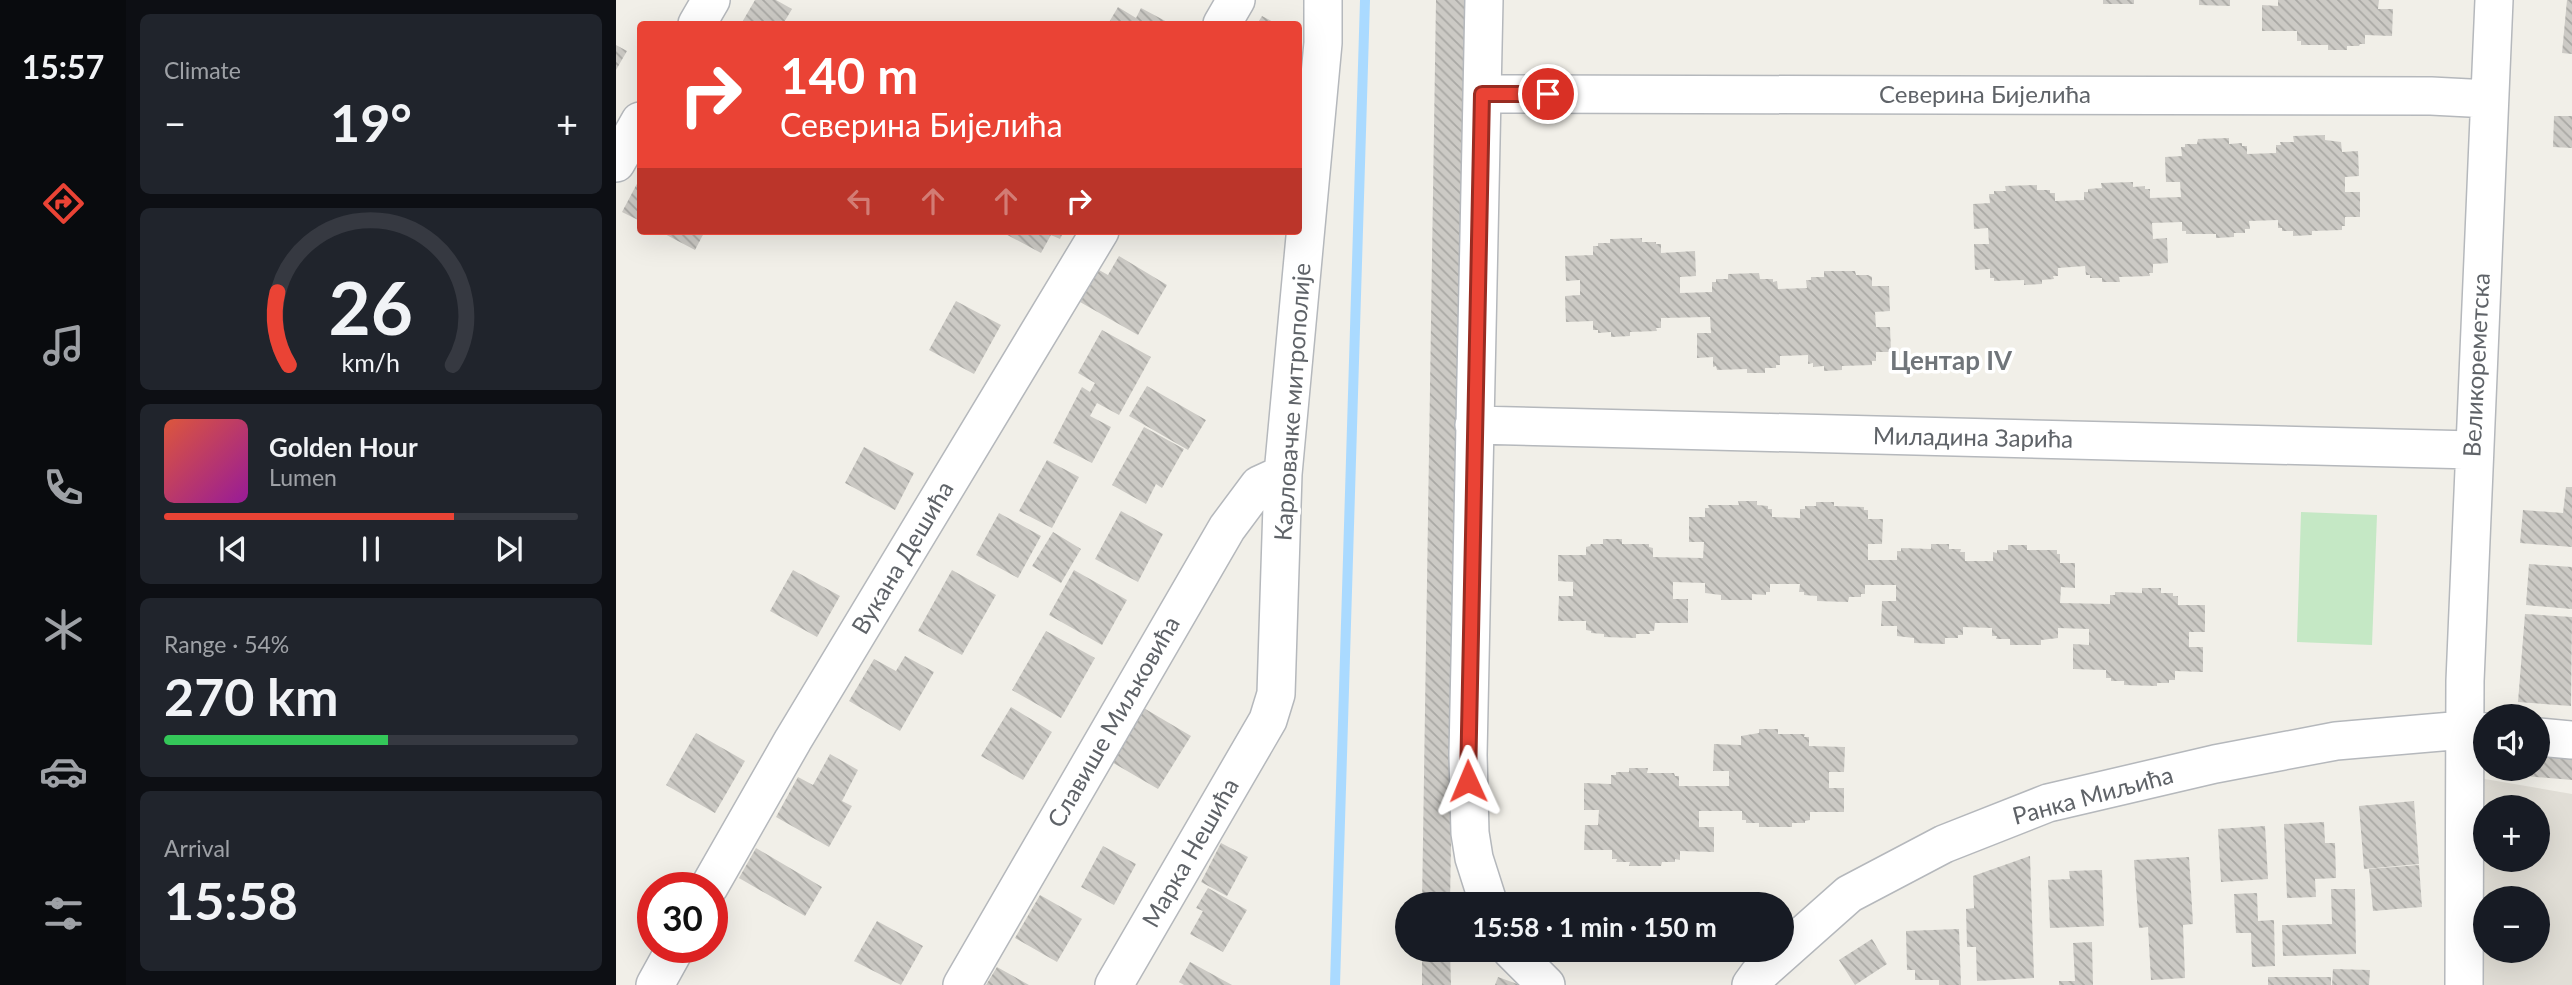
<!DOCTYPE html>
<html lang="en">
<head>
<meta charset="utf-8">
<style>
	body { margin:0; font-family:Lato,sans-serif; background:#20242c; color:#f1f3f6; height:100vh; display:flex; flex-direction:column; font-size:26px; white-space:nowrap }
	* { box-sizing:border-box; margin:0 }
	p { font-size:23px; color:#9ea1a6 }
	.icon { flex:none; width:38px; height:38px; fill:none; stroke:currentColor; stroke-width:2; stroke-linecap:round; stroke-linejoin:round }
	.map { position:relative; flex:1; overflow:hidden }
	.panel { display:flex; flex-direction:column; gap:14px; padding:14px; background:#0d0f14; width:490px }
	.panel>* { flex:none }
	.top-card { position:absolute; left:21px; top:21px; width:665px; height:214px; border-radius:7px; box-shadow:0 7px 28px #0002; background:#ea4335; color:#fff; overflow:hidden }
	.buttons { position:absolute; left:1857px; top:704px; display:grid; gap:14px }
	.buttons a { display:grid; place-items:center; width:77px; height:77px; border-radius:50%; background:#171b24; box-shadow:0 7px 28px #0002; font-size:35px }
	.speed { position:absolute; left:21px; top:872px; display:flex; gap:14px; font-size:35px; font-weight:700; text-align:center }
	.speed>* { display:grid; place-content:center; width:91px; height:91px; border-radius:50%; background:#171b24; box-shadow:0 7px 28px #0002; line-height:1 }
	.speed .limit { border:10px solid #d22; background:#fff; color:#111 }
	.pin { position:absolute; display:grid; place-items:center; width:60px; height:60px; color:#fff; margin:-30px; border:4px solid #fff; border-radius:50%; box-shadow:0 2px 7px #0007 }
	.me { position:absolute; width:77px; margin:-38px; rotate:359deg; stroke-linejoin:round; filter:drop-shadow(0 0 5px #0008) }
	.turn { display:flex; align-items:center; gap:24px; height:147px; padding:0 28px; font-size:32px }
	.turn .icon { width:91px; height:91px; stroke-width:2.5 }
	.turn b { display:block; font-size:49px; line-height:60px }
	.lanes { display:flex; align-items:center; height:66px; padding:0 28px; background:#0003; justify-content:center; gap:35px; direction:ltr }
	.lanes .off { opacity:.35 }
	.big { font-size:52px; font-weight:700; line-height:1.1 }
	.panel .tile { flex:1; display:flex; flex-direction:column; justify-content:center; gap:10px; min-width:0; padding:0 24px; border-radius:10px; background:#20242c }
	.panel .dial { align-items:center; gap:0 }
	.dial svg { height:182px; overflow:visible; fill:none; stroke:#363941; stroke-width:7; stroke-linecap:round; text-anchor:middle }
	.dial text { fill:#f1f3f6; stroke:none }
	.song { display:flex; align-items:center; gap:21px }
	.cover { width:84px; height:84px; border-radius:10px; background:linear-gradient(135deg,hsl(10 70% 55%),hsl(300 70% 35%)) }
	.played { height:7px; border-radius:4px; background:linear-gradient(90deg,#ea4335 70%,#363941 70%) }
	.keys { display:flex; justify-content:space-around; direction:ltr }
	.heat { display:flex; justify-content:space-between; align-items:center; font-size:38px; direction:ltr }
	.charge { height:10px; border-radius:5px; background:linear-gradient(90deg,#34c759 54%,#363941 0) }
	.trip { position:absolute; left:779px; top:892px; width:399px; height:70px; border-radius:35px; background:#171b24; box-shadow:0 7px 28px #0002; font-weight:700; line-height:70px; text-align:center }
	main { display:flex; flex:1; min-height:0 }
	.tab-bar { display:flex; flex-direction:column; width:126px; justify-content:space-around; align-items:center; background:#090b0e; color:#9ea1a6 }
	.tab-bar .icon { width:49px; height:49px }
	.tab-bar .active { color:#ea4335 }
	.tab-bar b { font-size:32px; color:#f1f3f6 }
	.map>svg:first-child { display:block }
</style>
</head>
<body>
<main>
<nav class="tab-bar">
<b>15:57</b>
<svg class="icon active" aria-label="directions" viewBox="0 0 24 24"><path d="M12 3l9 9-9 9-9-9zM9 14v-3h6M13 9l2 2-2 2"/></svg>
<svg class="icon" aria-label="music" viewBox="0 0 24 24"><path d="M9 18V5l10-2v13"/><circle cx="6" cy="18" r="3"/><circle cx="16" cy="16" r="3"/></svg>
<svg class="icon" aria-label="phone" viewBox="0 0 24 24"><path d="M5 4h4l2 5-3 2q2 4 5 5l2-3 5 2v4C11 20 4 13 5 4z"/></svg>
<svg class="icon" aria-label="climate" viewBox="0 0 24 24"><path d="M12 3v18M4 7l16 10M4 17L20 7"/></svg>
<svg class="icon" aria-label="car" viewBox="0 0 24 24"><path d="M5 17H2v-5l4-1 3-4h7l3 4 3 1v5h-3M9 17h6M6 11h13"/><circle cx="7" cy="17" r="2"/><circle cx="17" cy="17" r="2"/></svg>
<svg class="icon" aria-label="filters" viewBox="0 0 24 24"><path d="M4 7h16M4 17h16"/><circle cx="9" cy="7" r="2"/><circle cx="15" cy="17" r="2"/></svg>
</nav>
<section class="panel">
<div class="tile"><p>Climate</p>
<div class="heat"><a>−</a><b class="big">19°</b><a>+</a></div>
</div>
<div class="tile dial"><svg viewBox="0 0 100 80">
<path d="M14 69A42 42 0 1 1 86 69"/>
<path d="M14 69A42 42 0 0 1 9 37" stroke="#ea4335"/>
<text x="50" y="56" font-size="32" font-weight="700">26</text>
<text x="50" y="72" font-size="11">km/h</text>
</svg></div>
<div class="tile">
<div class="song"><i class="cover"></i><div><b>Golden Hour</b><p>Lumen</p></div></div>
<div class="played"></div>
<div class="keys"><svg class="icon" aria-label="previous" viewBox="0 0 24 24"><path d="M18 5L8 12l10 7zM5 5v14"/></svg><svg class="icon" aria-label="pause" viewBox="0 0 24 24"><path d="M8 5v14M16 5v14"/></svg><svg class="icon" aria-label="next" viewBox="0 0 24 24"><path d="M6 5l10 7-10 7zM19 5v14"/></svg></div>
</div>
<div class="tile"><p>Range · 54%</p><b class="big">270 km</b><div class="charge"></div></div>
<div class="tile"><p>Arrival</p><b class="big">15:58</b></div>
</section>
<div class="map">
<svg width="1956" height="985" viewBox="0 0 1956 985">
	<defs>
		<pattern id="building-back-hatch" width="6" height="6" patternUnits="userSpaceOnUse" patternTransform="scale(1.75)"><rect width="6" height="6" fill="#cccac5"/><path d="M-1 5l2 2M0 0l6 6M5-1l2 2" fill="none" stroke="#a9a8a4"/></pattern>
	</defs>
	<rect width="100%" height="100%" fill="#f1efe8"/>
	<path fill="#e1ded6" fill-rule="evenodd" d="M1863,778L1956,794V985H1865ZM1869,807H1922V859H1869ZM1869,898H1922V950H1869Z"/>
	<path fill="#c5e8c5" d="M1685,512L1761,515L1756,645L1681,642Z"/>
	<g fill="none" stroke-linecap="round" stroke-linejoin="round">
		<path stroke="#aadaff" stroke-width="10" d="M719,985L749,0"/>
	</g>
	<path fill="url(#building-back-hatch)" d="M139,0H160L176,9L167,24H125Z
		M820,0H849L834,905H806Z
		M1487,0H1518V4H1487Z
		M1583,0H1614V6L1583,5Z
		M1662,0H1763L1762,9H1777L1776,36L1749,35V44H1744L1743,46H1731V50H1712V45H1685V41H1681V31H1646V5L1662,6Z
		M1951,0H1956V54L1946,53Z
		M502,7L520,18L525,8L555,24H492Z
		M646,16L661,24H641Z
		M0,45L11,51L0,70Z
		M1938,116H1956V148L1937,147Z
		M1709,135V140L1725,142L1726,152L1742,151L1743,176L1729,177V192H1744V217H1729V226H1726V230L1696,231V235L1677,236V231H1666V228H1662V220L1633,221L1634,229H1629V233H1618V237L1600,238V234H1570V231H1566V222L1536,223L1537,239L1551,238L1552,263L1537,264V273H1533L1534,276L1503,277L1504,282H1486V278H1474V275H1470L1469,266L1442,268V276H1437L1438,279L1426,280V284L1408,285V280L1378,281V278H1374V269L1359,270L1358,244H1373L1372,228L1358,229L1357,204L1374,203L1373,194H1378V191H1390L1389,186L1421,185V190H1434V193H1439V201L1468,200V192H1472V189L1486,188L1485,183L1517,182V187L1529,186V189H1534V198L1565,197L1564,182H1550L1549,157L1566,156L1565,147H1569V144H1581L1582,139L1613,138V144L1626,143V146H1631V154L1660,153V145H1665L1664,142H1678L1677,136Z
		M24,178V221L6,212Z
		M43,231H89L79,250Z
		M384,231H448L444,239L435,235L425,253Z
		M1026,238V242H1040V244H1045V253L1079,251L1080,276L1064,277V293L1096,292V282H1100V279H1112V274L1143,273L1144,279H1157V282L1161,281L1162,289L1191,288L1190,280H1195V277H1208V271H1239L1240,275H1252L1256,277V286H1273L1274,311L1259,312L1260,327H1274L1275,352H1260V361H1256V365L1226,366V370L1208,371V366L1197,367V363L1192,364V355L1164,356V365H1160V368H1149V373H1131V369L1101,370L1100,366L1097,367V357L1081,358V333H1095L1094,317L1045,318V328H1040L1041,331L1014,332V336L995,337V332L982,333V330H977V321L950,322L949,296L964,295V280L950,281L949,256L977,255V246H982V243H994V239Z
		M503,256L551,285L522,335L464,302L483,270L492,275Z
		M340,301L385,325L358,374L313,350Z
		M486,330L535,357L503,415L481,403L474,416L495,427L476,463L437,443L466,387L474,392L479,383L462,373Z
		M531,386L590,420L572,450L513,416Z
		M528,427L568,449L546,488L540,484L530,504L496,485Z
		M248,447L298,473L279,510L229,483Z
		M431,460L463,477L436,528L403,511Z
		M1950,487H1956V547L1904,543L1907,510L1947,513Z
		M1122,501H1141V505L1152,506V509H1156V517L1184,518V509H1189V506H1200V502H1218V506L1248,507V510H1252V519H1267L1266,544H1252V560H1281V551H1285V548L1315,549V544H1333V549H1345L1344,552H1349V561H1377V552L1381,553V550H1392V545H1411V550H1441V554H1444V563H1459V588L1445,587L1444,603L1494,604V595H1499V592L1526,593V588H1545V593H1557V596H1562V605H1589V632H1573V647H1587V672L1559,671V680H1553V683H1541V686L1508,685V681H1495V678H1490V670L1457,669V644L1473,645V629L1442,628V638L1425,640V645H1394V639H1380L1381,636H1376V628L1347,627V635H1342V638H1329V644L1298,643V638L1281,636V626H1265L1266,601H1280V585H1249V594H1245V597H1233L1232,602L1201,601V596L1188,595V592H1183L1184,584H1154V592H1150V595L1136,594V600H1105V595L1089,593V583L1057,582V599H1072V623H1039L1038,631H1033L1034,634H1020V638L988,637V634L975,633V631L970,630V621H942L943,596H957V582L942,581V555H970V547L974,546L975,544H987V539H1006V544H1033V547L1037,548V557L1087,558L1088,542H1073V517H1089V508H1093L1092,505H1123Z
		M505,511L547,534L522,582L479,559Z
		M383,513L425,536L402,578L360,555Z
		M437,532L465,549L445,583L416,566Z
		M1913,564L1956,567V609L1910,605Z
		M177,570L224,596L201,637L154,611Z
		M336,570L380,595L346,655L302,631Z
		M458,570L511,600L486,645L433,615Z
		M1909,614L1956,617L1955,706L1902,702Z
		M430,631L479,658L445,718L396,690Z
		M289,656L318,672L284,731L233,701L258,659L280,671Z
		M395,707L436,732L407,780L365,756Z
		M526,707L575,736L542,789L494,761Z
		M1143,729H1162V734H1189L1188,737H1193V746L1229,747L1228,772H1213V788H1228V812H1194V820L1189,821V823H1176V827H1143V823H1130V820H1126V811H1083V827H1098V852L1064,851V860L1059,859V862H1046L1045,866H1013L1014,862H1000L1001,859H996V850H968L969,825H982L983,810H968V783L995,784V775H1000V772H1013V768H1032L1031,773H1058L1059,776H1063V786H1113V771H1097L1098,744L1125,745V736L1143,733Z
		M80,733L129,761L99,813L50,785Z
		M214,754L242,770L226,801L236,806L213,847L160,817L182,777L197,785Z
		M1922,755L1956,758V780L1908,776V768H1922Z
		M1798,801L1803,864L1748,869L1743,806Z
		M1708,822L1709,843H1719L1720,878L1699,879L1700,897L1671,898L1668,824Z
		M1649,826L1652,879L1605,882L1602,829Z
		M605,843L632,857L611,896L585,882Z
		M487,846L520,864L498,905L465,887Z
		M140,848L206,887L189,916L123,878Z
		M1414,856L1418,978L1361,981L1360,947H1351L1350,909L1358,908L1357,876Z
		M1573,857L1577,924L1567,925L1569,978L1535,980L1532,927L1523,928L1518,860Z
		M1803,865L1806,907L1757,911L1753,869Z
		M1486,870L1488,926L1434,928L1432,880L1454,879L1453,871Z
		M592,888L631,910L607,952L574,934L587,911L580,908Z
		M1715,889H1739L1740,954L1667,956L1666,925L1716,924Z
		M1641,893L1642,921L1658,920L1659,966L1636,967L1635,933H1620L1618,894Z
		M424,895L466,919L441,962L399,938Z
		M261,921L307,946L285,985L238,961Z
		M1343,929L1345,985H1323V980H1299V970H1291L1290,931Z
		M1256,939L1271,964L1239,985L1223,960Z
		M1476,942L1477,985H1443V981H1459L1457,943Z
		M806,950H834L835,985H806Z
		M574,962L616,985H568L563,982Z
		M381,967L413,985H370Z
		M1717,969L1754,970L1753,985H1716Z
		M882,977L904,985H879Z
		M1652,977H1715V985H1652Z"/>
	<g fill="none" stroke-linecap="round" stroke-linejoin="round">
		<defs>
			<path id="minor" d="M868,0L852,755L854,833L858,858L873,905
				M81,24L95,0
				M606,24L620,0
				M866,94L1815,96L1873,99
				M0,163L24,121
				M858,425L1857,450
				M1922,737L1956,740
				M93,887L177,740L484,231
				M895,950L930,985
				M39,985L60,947
				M346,985L611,528L643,485L667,474
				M498,985L652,720L660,694L667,474L707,43V0
				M1135,985L1143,974L1233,894L1328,844L1432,803L1599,764L1720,741L1848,730L1869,732
				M1848,985L1849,681L1878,0"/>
		</defs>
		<use href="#minor" stroke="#b5b8bc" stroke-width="40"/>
		<use href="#minor" stroke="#fff" stroke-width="37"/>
	</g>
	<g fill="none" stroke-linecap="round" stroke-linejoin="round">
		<defs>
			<path id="route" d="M852,781L866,94H932"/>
		</defs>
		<use href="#route" stroke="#982c22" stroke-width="18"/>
		<use href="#route" stroke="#ea4335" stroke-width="12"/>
	</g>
	<g text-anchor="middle" stroke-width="7" stroke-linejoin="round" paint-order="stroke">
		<g font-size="24" fill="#5f6368" stroke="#fff">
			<text x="1369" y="103">Северина Бијелића</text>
			<text transform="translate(1861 365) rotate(-87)" y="8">Великореметска</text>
			<text transform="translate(677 402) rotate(-86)" y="8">Карловачке митрополије</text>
			<text transform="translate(1357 438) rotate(1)" y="8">Миладина Зарића</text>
			<text transform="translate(287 558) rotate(-59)" y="8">Вукана Дешића</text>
			<text transform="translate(498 722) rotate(-60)" y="8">Славише Миљковића</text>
			<text transform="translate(1477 796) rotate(-15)" y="8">Ранка Миљића</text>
			<text transform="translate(575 853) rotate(-60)" y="8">Марка Нешића</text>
		</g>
		<g font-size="26" font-weight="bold" fill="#70757a" stroke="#fff">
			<text x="1335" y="370">Центар IV</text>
		</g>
	</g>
</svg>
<div class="buttons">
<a><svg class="icon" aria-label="sound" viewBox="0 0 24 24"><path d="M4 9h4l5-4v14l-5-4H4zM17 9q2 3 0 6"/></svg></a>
<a>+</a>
<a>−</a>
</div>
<div class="speed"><div class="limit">30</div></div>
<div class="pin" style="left:932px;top:94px;background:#d93025"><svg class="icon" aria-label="arrive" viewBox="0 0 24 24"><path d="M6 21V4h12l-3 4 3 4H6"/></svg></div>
<svg class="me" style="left:852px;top:781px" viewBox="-20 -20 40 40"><path d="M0-17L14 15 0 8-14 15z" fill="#ea4335" stroke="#fff" stroke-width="4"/></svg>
<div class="trip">15:58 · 1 min · 150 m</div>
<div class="top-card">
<div class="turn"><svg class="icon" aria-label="right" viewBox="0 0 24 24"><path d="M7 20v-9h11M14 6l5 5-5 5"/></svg><div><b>140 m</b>Северина Бијелића</div></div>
<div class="lanes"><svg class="icon off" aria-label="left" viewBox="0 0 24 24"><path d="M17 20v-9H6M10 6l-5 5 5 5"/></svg><svg class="icon off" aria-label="ahead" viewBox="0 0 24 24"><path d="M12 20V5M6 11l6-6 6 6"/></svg><svg class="icon off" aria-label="ahead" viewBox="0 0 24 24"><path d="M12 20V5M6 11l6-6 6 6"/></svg><svg class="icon" aria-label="right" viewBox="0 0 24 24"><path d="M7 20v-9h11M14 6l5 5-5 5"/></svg></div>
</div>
</div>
</main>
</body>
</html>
